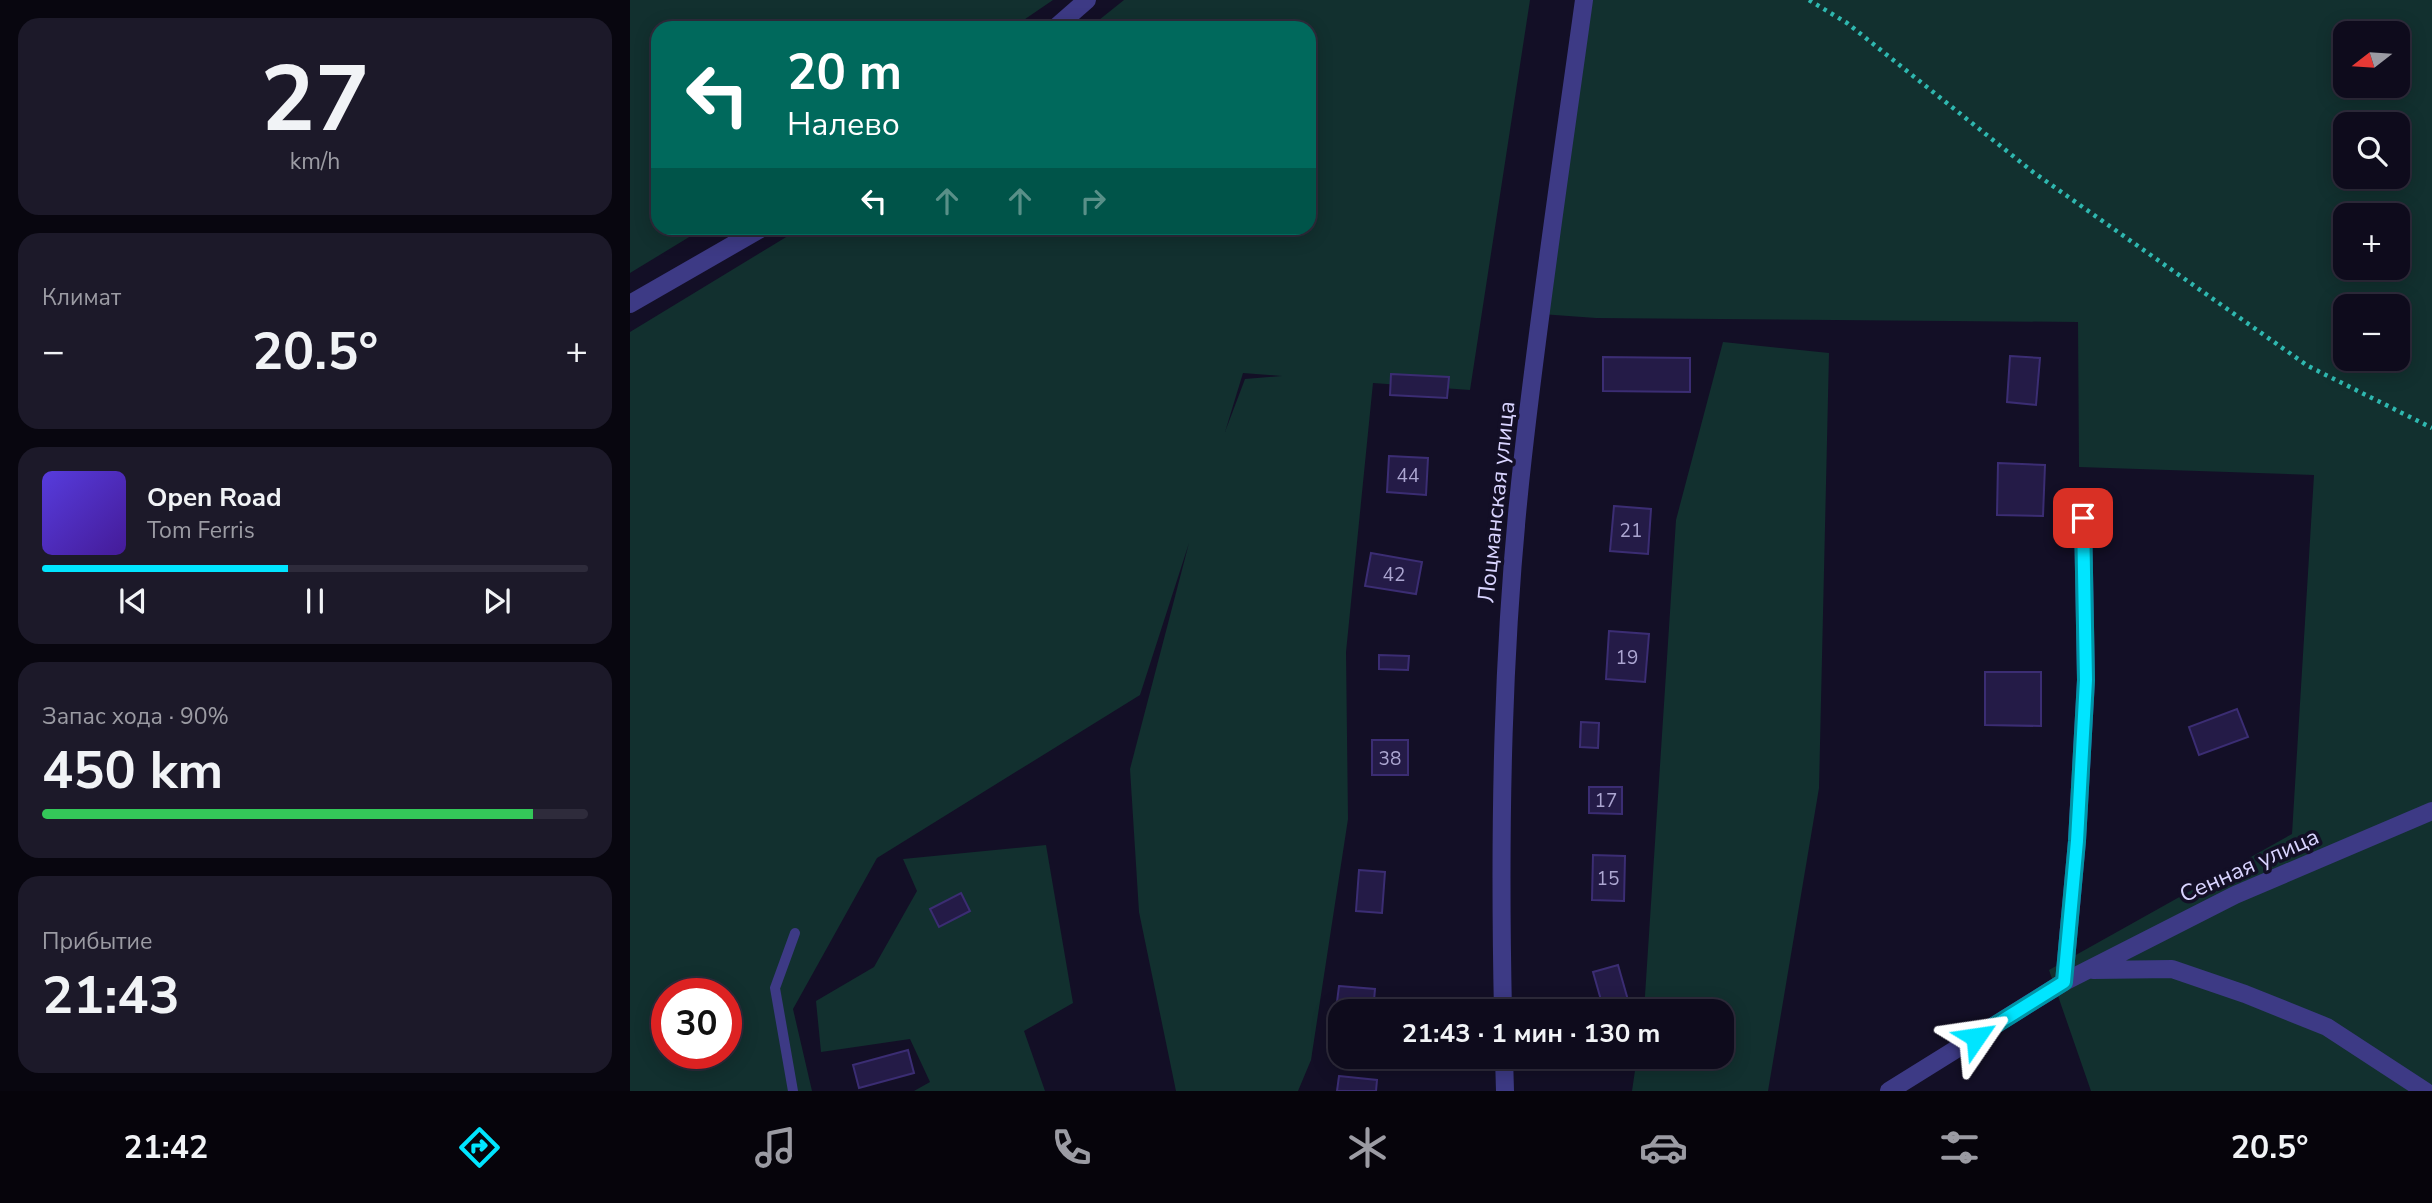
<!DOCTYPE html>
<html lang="ru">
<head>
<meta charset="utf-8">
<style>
	body { margin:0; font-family:"Nunito Sans",sans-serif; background:#1c1929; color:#f1f3f6; height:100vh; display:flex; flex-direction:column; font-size:26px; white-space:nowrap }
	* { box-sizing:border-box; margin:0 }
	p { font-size:23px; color:#9b9ba3 }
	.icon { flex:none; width:38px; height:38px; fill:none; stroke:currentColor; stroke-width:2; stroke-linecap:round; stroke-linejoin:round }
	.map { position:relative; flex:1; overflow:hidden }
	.details { display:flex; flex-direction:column; gap:18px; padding:18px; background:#08060f; width:630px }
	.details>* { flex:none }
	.banner { position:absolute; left:21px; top:21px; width:665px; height:214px; border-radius:21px; box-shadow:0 4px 18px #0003,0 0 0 2px #2e2b3b; background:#00695c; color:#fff; overflow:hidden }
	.needle { width:46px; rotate:253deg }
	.controls { position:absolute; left:1703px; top:21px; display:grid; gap:14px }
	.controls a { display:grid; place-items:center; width:77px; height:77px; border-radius:14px; background:#0e0b1c; box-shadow:0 4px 18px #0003,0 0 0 2px #2e2b3b; font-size:35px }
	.speed { position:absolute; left:21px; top:978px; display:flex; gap:14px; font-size:35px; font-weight:700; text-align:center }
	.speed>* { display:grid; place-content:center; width:91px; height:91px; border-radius:50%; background:#0e0b1c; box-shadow:0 4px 18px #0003,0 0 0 2px #2e2b3b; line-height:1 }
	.speed .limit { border:10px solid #d22; background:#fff; color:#111 }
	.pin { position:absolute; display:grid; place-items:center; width:60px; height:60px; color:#fff; margin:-30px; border-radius:14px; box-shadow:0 4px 10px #0006 }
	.me { position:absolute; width:77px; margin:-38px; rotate:58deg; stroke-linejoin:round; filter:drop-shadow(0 0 5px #0008) }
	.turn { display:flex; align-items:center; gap:24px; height:147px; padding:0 21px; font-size:32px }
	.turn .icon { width:91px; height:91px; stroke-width:2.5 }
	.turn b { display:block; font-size:49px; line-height:60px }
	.lanes { display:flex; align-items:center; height:66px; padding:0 21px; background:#0003; justify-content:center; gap:35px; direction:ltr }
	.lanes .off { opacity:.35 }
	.big { font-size:52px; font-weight:700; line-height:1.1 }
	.details .card { flex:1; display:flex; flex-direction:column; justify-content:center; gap:10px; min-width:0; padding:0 24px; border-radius:21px; background:#1c1929 }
	.details .dial { align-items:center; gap:0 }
	.dial b { font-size:91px; line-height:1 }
	.song { display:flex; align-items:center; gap:21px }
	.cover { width:84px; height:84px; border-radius:10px; background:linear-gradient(135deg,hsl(250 70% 55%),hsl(260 70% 35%)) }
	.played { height:7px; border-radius:4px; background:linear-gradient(90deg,#00e5ff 45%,#2e2b3b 45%) }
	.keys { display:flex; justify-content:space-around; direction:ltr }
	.heat { display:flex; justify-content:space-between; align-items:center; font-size:38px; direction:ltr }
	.charge { height:10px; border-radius:5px; background:linear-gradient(90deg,#34c759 90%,#2e2b3b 0) }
	.trip { position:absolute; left:698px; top:999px; width:406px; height:70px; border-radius:21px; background:#0e0b1c; box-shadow:0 4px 18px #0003,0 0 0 2px #2e2b3b; font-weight:700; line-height:70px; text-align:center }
	.tab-bar { display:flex; height:112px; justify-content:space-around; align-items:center; background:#06040b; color:#9b9ba3 }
	.tab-bar .icon { width:49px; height:49px }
	.tab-bar .on { color:#00e5ff }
	.tab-bar b { font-size:32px; color:#f1f3f6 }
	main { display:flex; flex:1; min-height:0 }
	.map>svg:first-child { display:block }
</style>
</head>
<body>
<main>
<section class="details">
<div class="card dial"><b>27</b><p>km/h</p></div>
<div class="card"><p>Климат</p>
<div class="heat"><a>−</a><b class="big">20.5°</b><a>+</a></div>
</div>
<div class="card">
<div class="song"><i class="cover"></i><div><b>Open Road</b><p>Tom Ferris</p></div></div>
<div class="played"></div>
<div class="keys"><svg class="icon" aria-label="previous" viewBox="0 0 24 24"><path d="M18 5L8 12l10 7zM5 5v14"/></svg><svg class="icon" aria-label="pause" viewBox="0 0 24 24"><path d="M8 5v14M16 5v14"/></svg><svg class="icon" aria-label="next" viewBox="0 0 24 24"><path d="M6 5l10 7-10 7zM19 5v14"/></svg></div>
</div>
<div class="card"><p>Запас хода · 90%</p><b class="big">450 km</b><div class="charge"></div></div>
<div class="card"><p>Прибытие</p><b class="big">21:43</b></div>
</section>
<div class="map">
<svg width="1802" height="1091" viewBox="0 0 1802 1091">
	<rect width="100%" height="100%" fill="#130f26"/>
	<path fill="#12302f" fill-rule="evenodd" d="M0,0H423L382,28H28V228H74L0,273Z
		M494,0H900L840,390L743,383L716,652L718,819L681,1060L668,1091H546L509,912L500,769L559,543L510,695L247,858L163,1009L182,1091H0V332L171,228H679V28H459ZM613,373L652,376L615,379L595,432ZM37,994H96V1054H37Z
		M954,0H1802V1091H1461L1419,970L1662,834L1684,475L1449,467L1448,322L966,318L911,314ZM1715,33H1768V86H1715ZM1715,124H1768V177H1715ZM1715,215H1768V268H1715ZM1715,306H1768V359H1715Z
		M1093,342L1199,353L1189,788L1138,1091H1002L1007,1057H1092V1012L1014,1011L1046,520Z
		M416,845L443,1003L394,1031L415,1091H284L300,1082L280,1039L191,1052L186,1001L244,967L287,891L273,859Z"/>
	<path fill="#241b47" stroke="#3b2d73" stroke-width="2" d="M1380,356L1410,358L1406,405L1377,402Z
		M973,357L1060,358V392L973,391Z
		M761,374L819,377L817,398L760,395Z
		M759,456L798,458L796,495L757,492Z
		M1368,463L1415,465L1413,516L1367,515Z
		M984,506L1021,509L1018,554L980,551Z
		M741,553L792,562L786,594L735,586Z
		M979,631L1019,634L1015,682L976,679Z
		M749,655L779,656L778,670L749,669Z
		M1355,672H1411V726L1355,725Z
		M1607,709L1618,737L1569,755L1559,727Z
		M951,722L969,723L968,748L950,747Z
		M742,740H778V775H742Z
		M959,787H992V814L959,813Z
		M963,855L995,856L994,901L962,900Z
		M729,870L755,872L752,913L726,911Z
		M331,893L340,911L309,927L300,909Z
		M988,965L998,1000L973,1007L963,972Z
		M709,986L745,989L743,1012H710V1019L705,1018Z
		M278,1050L284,1073L229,1088L223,1065Z
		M709,1076L747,1080L746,1091H707Z"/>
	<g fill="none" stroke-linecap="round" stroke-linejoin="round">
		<path stroke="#2fb8b0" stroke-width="4.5" stroke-dasharray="3.5 5" stroke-linecap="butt" d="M1179,0L1217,23L1403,172L1678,366L1802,428"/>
		<path stroke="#3d3a85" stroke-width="10" d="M163,1091L145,988L165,933"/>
		<path stroke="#3d3a85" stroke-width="18" d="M1463,970L1542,969L1615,994L1697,1027L1795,1091
			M1434,982L1447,841L1456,680L1453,518
			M1259,1091L1434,982L1605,895L1802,811"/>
		<path stroke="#3d3a85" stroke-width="18" d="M425,28L457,0
			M0,304L132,228
			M873,1012C869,826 872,641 893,456C910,304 933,152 954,0
			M874,1057L875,1091"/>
	</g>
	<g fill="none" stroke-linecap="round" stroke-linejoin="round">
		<defs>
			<path id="route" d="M1346,1037L1434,982L1447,841L1456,680L1453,518"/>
		</defs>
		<use href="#route" stroke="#0095a6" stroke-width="18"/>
		<use href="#route" stroke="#00e5ff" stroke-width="12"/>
	</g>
	<g text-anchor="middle" stroke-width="7" stroke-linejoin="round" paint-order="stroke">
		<g font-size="19" fill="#aca6d1">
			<text x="778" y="482">44</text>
			<text x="1001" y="537">21</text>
			<text x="764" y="581">42</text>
			<text x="997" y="664">19</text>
			<text x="760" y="765">38</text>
			<text x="976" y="807">17</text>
			<text x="978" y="885">15</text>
		</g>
		<g font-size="23" fill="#d9d4ff" stroke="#130f26">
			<text transform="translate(866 502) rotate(-84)" y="8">Лоцманская улица</text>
			<text transform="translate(1619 865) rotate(-24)" y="8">Сенная улица</text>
		</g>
	</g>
</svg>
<div class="controls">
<a><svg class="needle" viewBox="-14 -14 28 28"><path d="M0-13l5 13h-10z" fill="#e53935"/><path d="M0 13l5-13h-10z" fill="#9b9ba3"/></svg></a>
<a><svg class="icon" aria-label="search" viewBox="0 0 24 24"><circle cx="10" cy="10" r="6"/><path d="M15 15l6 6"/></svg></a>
<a>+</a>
<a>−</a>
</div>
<div class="speed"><div class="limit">30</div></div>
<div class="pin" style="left:1453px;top:518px;background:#d93025"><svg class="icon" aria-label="arrive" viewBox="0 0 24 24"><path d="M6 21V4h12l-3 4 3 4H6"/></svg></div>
<svg class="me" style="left:1346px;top:1037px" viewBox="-20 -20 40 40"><path d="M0-17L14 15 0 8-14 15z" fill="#00e5ff" stroke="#fff" stroke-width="4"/></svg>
<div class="trip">21:43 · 1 мин · 130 m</div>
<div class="banner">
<div class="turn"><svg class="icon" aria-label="left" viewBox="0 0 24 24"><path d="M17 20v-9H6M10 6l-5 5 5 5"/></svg><div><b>20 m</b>Налево</div></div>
<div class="lanes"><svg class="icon" aria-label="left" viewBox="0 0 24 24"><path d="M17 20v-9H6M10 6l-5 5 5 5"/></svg><svg class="icon off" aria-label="ahead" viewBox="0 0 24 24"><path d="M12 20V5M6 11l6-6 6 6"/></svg><svg class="icon off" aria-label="ahead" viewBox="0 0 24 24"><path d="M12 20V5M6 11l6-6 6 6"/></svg><svg class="icon off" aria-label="right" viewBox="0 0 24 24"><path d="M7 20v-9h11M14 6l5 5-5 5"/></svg></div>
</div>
</div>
</main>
<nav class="tab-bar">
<b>21:42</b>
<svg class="icon on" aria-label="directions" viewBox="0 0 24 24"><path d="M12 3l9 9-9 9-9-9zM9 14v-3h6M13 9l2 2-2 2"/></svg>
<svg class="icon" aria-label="music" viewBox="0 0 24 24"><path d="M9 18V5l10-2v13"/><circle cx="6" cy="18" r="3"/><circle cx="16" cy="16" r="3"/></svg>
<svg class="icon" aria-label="phone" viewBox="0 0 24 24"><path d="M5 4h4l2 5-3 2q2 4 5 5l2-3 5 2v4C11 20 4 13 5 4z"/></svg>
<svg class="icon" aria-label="climate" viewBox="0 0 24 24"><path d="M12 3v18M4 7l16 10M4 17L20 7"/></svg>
<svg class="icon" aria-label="car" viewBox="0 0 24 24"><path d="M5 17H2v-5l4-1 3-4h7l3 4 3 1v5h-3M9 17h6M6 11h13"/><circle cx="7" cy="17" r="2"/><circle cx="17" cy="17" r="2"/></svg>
<svg class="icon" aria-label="filters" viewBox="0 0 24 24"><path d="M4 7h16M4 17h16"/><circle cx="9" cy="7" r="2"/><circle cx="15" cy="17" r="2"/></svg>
<b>20.5°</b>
</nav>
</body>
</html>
